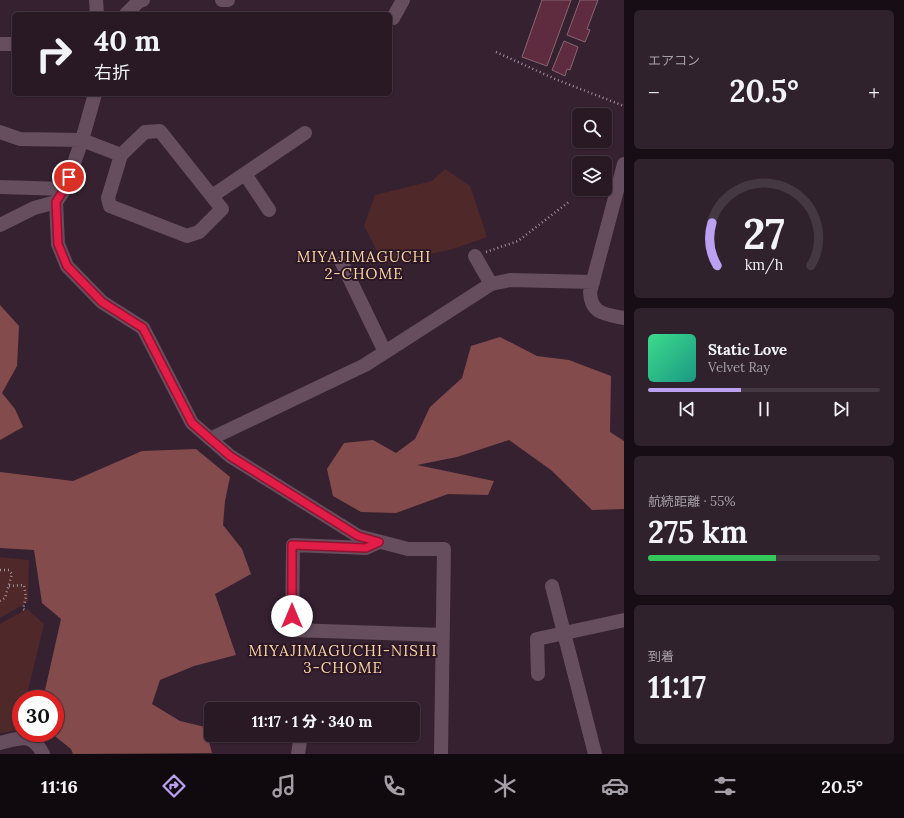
<!DOCTYPE html>
<html lang="ja">
<head>
<meta charset="utf-8">
<style>
	body { margin:0; font-family:Lora,"Noto Sans JP",serif; background:#30222d; color:#f1f3f6; height:100vh; display:flex; flex-direction:column; font-size:15px; white-space:nowrap }
	* { box-sizing:border-box; margin:0 }
	p { font-size:13px; color:#a5a0a7 }
	.icon { flex:none; width:22px; height:22px; fill:none; stroke:currentColor; stroke-width:2; stroke-linecap:round; stroke-linejoin:round }
	.map { position:relative; flex:1; overflow:hidden }
	.details { display:flex; flex-direction:column; gap:10px; padding:10px; background:#160e14; width:280px }
	.details>* { flex:none }
	.hud { position:absolute; left:12px; top:12px; width:380px; height:84px; border-radius:6px; box-shadow:0 1px 3px #0004,0 0 0 1px #443842; background:#281925; color:#f1f3f6; overflow:hidden }
	.tools { position:absolute; left:572px; top:108px; display:grid; gap:8px }
	.tools a { display:grid; place-items:center; width:40px; height:40px; border-radius:6px; background:#281925; box-shadow:0 1px 3px #0004,0 0 0 1px #443842; font-size:20px }
	.speed { position:absolute; left:12px; top:690px; display:flex; gap:8px; font-size:20px; font-weight:700; text-align:center }
	.speed>* { display:grid; place-content:center; width:52px; height:52px; border-radius:50%; background:#281925; box-shadow:0 1px 3px #0004,0 0 0 1px #443842; line-height:1 }
	.speed .limit { border:6px solid #d22; background:#fff; color:#111 }
	.pin { position:absolute; display:grid; place-items:center; width:34px; height:34px; color:#fff; margin:-17px; border:2px solid #fff; border-radius:50%; box-shadow:0 1px 4px #0007 }
	.me { position:absolute; width:44px; margin:-22px; rotate:0deg; stroke-linejoin:round; filter:drop-shadow(0 0 3px #0008) }
	.turn { display:flex; align-items:center; gap:14px; height:84px; padding:0 16px; font-size:18px }
	.turn .icon { width:52px; height:52px; stroke-width:2.5 }
	.turn b { display:block; font-size:28px; line-height:34px }
	.big { font-size:30px; font-weight:800; line-height:1.1 }
	.details .widget { flex:1; display:flex; flex-direction:column; justify-content:center; gap:6px; min-width:0; padding:0 14px; border-radius:6px; background:#30222d }
	.details .dial { align-items:center; gap:0 }
	.dial svg { height:104px; overflow:visible; fill:none; stroke:#443842; stroke-width:7; stroke-linecap:round; text-anchor:middle }
	.dial text { fill:#f1f3f6; stroke:none }
	.song { display:flex; align-items:center; gap:12px }
	.cover { width:48px; height:48px; border-radius:6px; background:linear-gradient(135deg,hsl(150 70% 55%),hsl(170 70% 35%)) }
	.played { height:4px; border-radius:2px; background:linear-gradient(90deg,#bca0f2 40%,#443842 40%) }
	.keys { display:flex; justify-content:space-around; direction:ltr }
	.heat { display:flex; justify-content:space-between; align-items:center; font-size:22px; direction:ltr }
	.charge { height:6px; border-radius:3px; background:linear-gradient(90deg,#34c759 55%,#443842 0) }
	.trip { position:absolute; left:204px; top:702px; width:216px; height:40px; border-radius:6px; background:#281925; box-shadow:0 1px 3px #0004,0 0 0 1px #443842; font-weight:800; line-height:40px; text-align:center }
	.tab-bar { display:flex; height:64px; justify-content:space-around; align-items:center; background:#100a0f; color:#a5a0a7 }
	.tab-bar .icon { width:28px; height:28px }
	.tab-bar .current { color:#bca0f2 }
	.tab-bar b { font-size:18px; color:#f1f3f6 }
	main { display:flex; flex:1; min-height:0 }
	.map>svg:first-child { display:block }
</style>
</head>
<body>
<main>
<div class="map">
<svg width="624" height="754" viewBox="0 0 624 754">
	<rect width="100%" height="100%" fill="#362131"/>
	<path fill="#4f282a" d="M445,169L470,186L487,237L453,249L384,264L364,226L375,195L432,181Z
		M0,557L29,560L28,602L0,618Z
		M27,609L44,624L26,699H21V721L19,730L0,733V624Z"/>
	<path fill="#844b4d" d="M0,305L19,326L17,366L2,393L15,409L23,427L0,440Z
		M500,337L537,356L569,360L611,376L610,432L624,441V509L592,510L551,470L509,440L457,457L417,465L494,481L488,495L448,494L396,513L361,512L333,496L327,469L344,443L373,440L396,453L415,439L430,407L462,378L471,346Z
		M196,449L230,477L225,501L223,525L242,549L251,574L215,594L236,655L194,666L160,680L152,704L180,721L205,727L212,753L73,754L71,749L51,733H55V699H43L61,619L42,603L34,550L0,548V472L73,481L142,451Z"/>
	<path fill="#5e2b3f" stroke="#866771" d="M542,0H571L547,66L522,57Z
		M580,0H598L587,29L590,30L585,42L567,35Z
		M564,41L578,47L570,70L567,69L565,76L552,70Z"/>
	<g fill="none" stroke-linecap="round" stroke-linejoin="round">
		<path stroke="#a2909d" stroke-width="2.5" stroke-dasharray="1 3" stroke-linecap="butt" d="M496,52L555,79L624,106
			M486,252L518,241L570,201
			M0,570H9L12,574L5,598L0,601
			M9,586L24,585L26,597L23,609L25,610"/>
		<path stroke="#664e5f" stroke-width="14" d="M96,0L97,14
			M222,0H228
			M126,14L138,2L143,0
			M393,18L403,0
			M0,44H14
			M0,132L20,139L82,140L121,155L145,132L160,131L222,209L199,232L187,236L110,206L108,198L121,155
			M624,164L590,292C591,315 606,314 624,318
			M245,174L269,210
			M0,187L65,189
			M212,196L305,133
			M56,202L58,244L67,266L102,302L143,328L192,423L230,456L358,536L408,549H444L441,754
			M0,225L34,208L56,202L65,189L82,140L95,94
			M475,256L491,284
			M342,263L385,352
			M210,439L365,365L491,284L510,280L593,282
			M379,542L366,548L293,545L292,630L442,635
			M552,586L595,754
			M538,674L537,639L624,620
			M0,743C21,738 32,732 43,754
			M298,754L301,735"/>
	</g>
	<g fill="none" stroke-linecap="round" stroke-linejoin="round">
		<defs>
			<path id="route" d="M69,177L64,189L56,202L58,244L67,266L102,302L143,328L192,423L230,456L358,536L379,542L366,548L292,545V616"/>
		</defs>
		<use href="#route" stroke="#92132f" stroke-width="10"/>
		<use href="#route" stroke="#e11d48" stroke-width="7"/>
	</g>
	<g text-anchor="middle" stroke-width="4" stroke-linejoin="round" paint-order="stroke">
		<g font-size="15" letter-spacing="1" fill="#fbd8a1" stroke="#2c1727">
			<text x="364" y="262">MIYAJIMAGUCHI<tspan x="364" dy="17">2-CHOME</tspan></text>
			<text x="343" y="656">MIYAJIMAGUCHI-NISHI<tspan x="343" dy="17">3-CHOME</tspan></text>
		</g>
	</g>
</svg>
<div class="tools">
<a><svg class="icon" aria-label="search" viewBox="0 0 24 24"><circle cx="10" cy="10" r="6"/><path d="M15 15l6 6"/></svg></a>
<a><svg class="icon" aria-label="layers" viewBox="0 0 24 24"><path d="M12 4l9 5-9 5-9-5zM3 14l9 5 9-5"/></svg></a>
</div>
<div class="speed"><div class="limit">30</div></div>
<div class="pin" style="left:69px;top:177px;background:#d93025"><svg class="icon" aria-label="arrive" viewBox="0 0 24 24"><path d="M6 21V4h12l-3 4 3 4H6"/></svg></div>
<svg class="me" style="left:292px;top:616px" viewBox="-20 -20 40 40"><circle r="19" fill="#fff"/><path d="M0-13L10 11 0 6-10 11z" fill="#e11d48"/></svg>
<div class="trip">11:17 · 1 分 · 340 m</div>
<div class="hud">
<div class="turn"><svg class="icon" aria-label="right" viewBox="0 0 24 24"><path d="M7 20v-9h11M14 6l5 5-5 5"/></svg><div><b>40 m</b>右折</div></div>
</div>
</div>
<section class="details">
<div class="widget"><p>エアコン</p>
<div class="heat"><a>−</a><b class="big">20.5°</b><a>+</a></div>
</div>
<div class="widget dial"><svg viewBox="0 0 100 80">
<path d="M14 69A42 42 0 1 1 86 69"/>
<path d="M14 69A42 42 0 0 1 10 36" stroke="#bca0f2"/>
<text x="50" y="56" font-size="32" font-weight="700">27</text>
<text x="50" y="72" font-size="11">km/h</text>
</svg></div>
<div class="widget">
<div class="song"><i class="cover"></i><div><b>Static Love</b><p>Velvet Ray</p></div></div>
<div class="played"></div>
<div class="keys"><svg class="icon" aria-label="previous" viewBox="0 0 24 24"><path d="M18 5L8 12l10 7zM5 5v14"/></svg><svg class="icon" aria-label="pause" viewBox="0 0 24 24"><path d="M8 5v14M16 5v14"/></svg><svg class="icon" aria-label="next" viewBox="0 0 24 24"><path d="M6 5l10 7-10 7zM19 5v14"/></svg></div>
</div>
<div class="widget"><p>航続距離 · 55%</p><b class="big">275 km</b><div class="charge"></div></div>
<div class="widget"><p>到着</p><b class="big">11:17</b></div>
</section>
</main>
<nav class="tab-bar">
<b>11:16</b>
<svg class="icon current" aria-label="directions" viewBox="0 0 24 24"><path d="M12 3l9 9-9 9-9-9zM9 14v-3h6M13 9l2 2-2 2"/></svg>
<svg class="icon" aria-label="music" viewBox="0 0 24 24"><path d="M9 18V5l10-2v13"/><circle cx="6" cy="18" r="3"/><circle cx="16" cy="16" r="3"/></svg>
<svg class="icon" aria-label="phone" viewBox="0 0 24 24"><path d="M5 4h4l2 5-3 2q2 4 5 5l2-3 5 2v4C11 20 4 13 5 4z"/></svg>
<svg class="icon" aria-label="climate" viewBox="0 0 24 24"><path d="M12 3v18M4 7l16 10M4 17L20 7"/></svg>
<svg class="icon" aria-label="car" viewBox="0 0 24 24"><path d="M5 17H2v-5l4-1 3-4h7l3 4 3 1v5h-3M9 17h6M6 11h13"/><circle cx="7" cy="17" r="2"/><circle cx="17" cy="17" r="2"/></svg>
<svg class="icon" aria-label="filters" viewBox="0 0 24 24"><path d="M4 7h16M4 17h16"/><circle cx="9" cy="7" r="2"/><circle cx="15" cy="17" r="2"/></svg>
<b>20.5°</b>
</nav>
</body>
</html>
